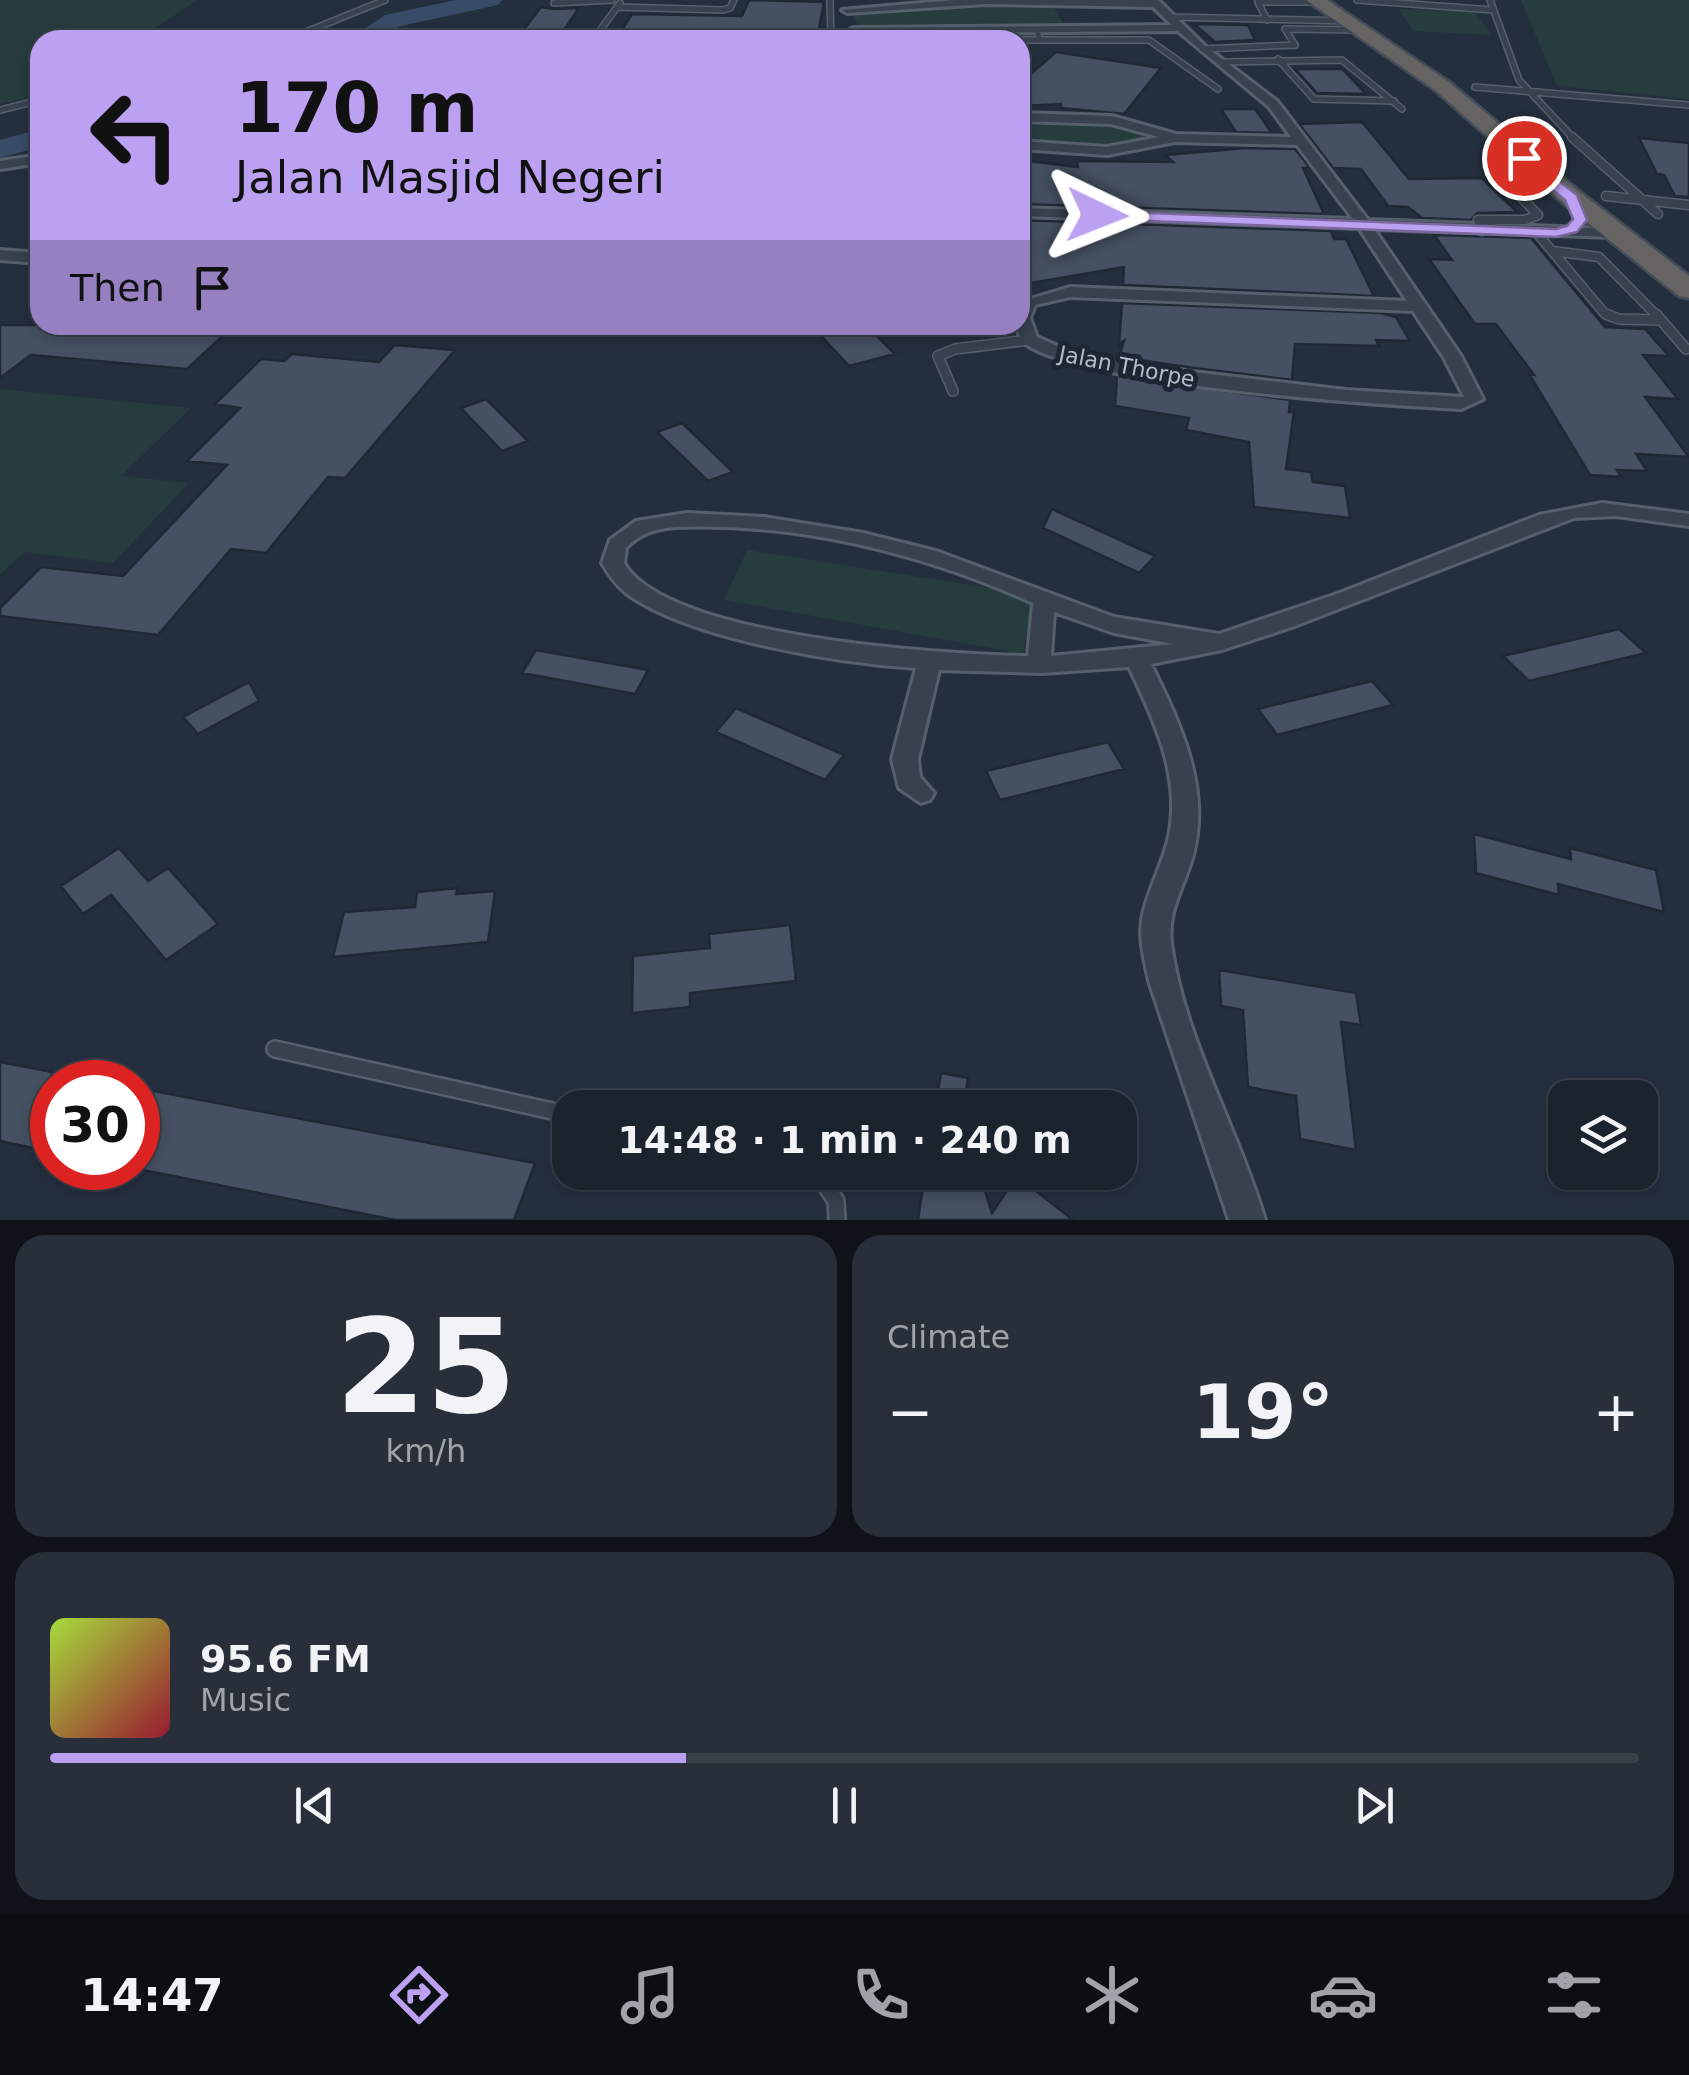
<!DOCTYPE html>
<html lang="en">
<head>
<meta charset="utf-8">
<style>
	body { margin:0; font-family:"DejaVu Sans",sans-serif; background:#282f3a; color:#f1f3f6; height:100vh; display:flex; flex-direction:column; font-size:38px; white-space:nowrap }
	* { box-sizing:border-box; margin:0 }
	p { font-size:32px; color:#a0a4aa }
	.icon { flex:none; width:55px; height:55px; fill:none; stroke:currentColor; stroke-width:2; stroke-linecap:round; stroke-linejoin:round }
	.map { position:relative; height:1220px; overflow:hidden }
	.panel { display:flex; flex-direction:column; gap:15px; padding:15px; background:#0f1319; flex:1 }
	.panel>* { flex:none }
	.hud { position:absolute; left:30px; top:30px; width:1000px; height:305px; border-radius:30px; box-shadow:0 5px 15px #0003,0 0 0 2px #39404a; background:#bca0f2; color:#111; overflow:hidden }
	.tools { position:absolute; left:1548px; top:1080px; display:grid; gap:20px }
	.tools a { display:grid; place-items:center; width:110px; height:110px; border-radius:20px; background:#1b232e; box-shadow:0 5px 15px #0003,0 0 0 2px #39404a; font-size:50px }
	.speed { position:absolute; left:30px; top:1060px; display:flex; gap:20px; font-size:50px; font-weight:700; text-align:center }
	.speed>* { display:grid; place-content:center; width:130px; height:130px; border-radius:50%; background:#1b232e; box-shadow:0 5px 15px #0003,0 0 0 2px #39404a; line-height:1 }
	.speed .limit { border:15px solid #d22; background:#fff; color:#111 }
	.pin { position:absolute; display:grid; place-items:center; width:85px; height:85px; color:#fff; margin:-42px; border:5px solid #fff; border-radius:50%; box-shadow:0 2px 10px #0007 }
	.me { position:absolute; width:110px; margin:-55px; rotate:92deg; stroke-linejoin:round; filter:drop-shadow(0 0 8px #0008) }
	.turn { display:flex; align-items:center; gap:35px; height:210px; padding:0 40px; font-size:45px }
	.turn .icon { width:130px; height:130px; stroke-width:2.5 }
	.turn b { display:block; font-size:70px; line-height:85px }
	.then { display:flex; align-items:center; height:95px; padding:0 40px; background:#0003; gap:20px; font-size:38px }
	.big { font-size:75px; font-weight:600; line-height:1.1 }
	.panel .widget { flex:1; display:flex; flex-direction:column; justify-content:center; gap:15px; min-width:0; padding:0 35px; border-radius:30px; background:#282f3a }
	.panel .dial { align-items:center; gap:0 }
	.dial b { font-size:130px; line-height:1 }
	.song { display:flex; align-items:center; gap:30px }
	.cover { width:120px; height:120px; border-radius:15px; background:linear-gradient(135deg,hsl(80 70% 55%),hsl(350 70% 35%)) }
	.played { height:10px; border-radius:5px; background:linear-gradient(90deg,#bca0f2 40%,#39404a 40%) }
	.keys { display:flex; justify-content:space-around; direction:ltr }
	.heat { display:flex; justify-content:space-between; align-items:center; font-size:55px; direction:ltr }
	.panel .tiles { flex:1; display:grid; gap:15px; grid-template-columns:1fr 1fr }
	.widget:last-child { grid-column:span 2 }
	.trip { position:absolute; left:552px; top:1090px; width:585px; height:100px; border-radius:30px; background:#1b232e; box-shadow:0 5px 15px #0003,0 0 0 2px #39404a; font-weight:600; line-height:100px; text-align:center }
	.tabs { display:flex; height:160px; justify-content:space-around; align-items:center; background:#0b0e12; color:#a0a4aa }
	.tabs .icon { width:70px; height:70px }
	.tabs .on { color:#bca0f2 }
	.tabs b { font-size:45px; color:#f1f3f6 }
	.map>svg:first-child { display:block }
</style>
</head>
<body>
<div class="map">
<svg width="1689" height="1220" viewBox="0 0 1689 1220">
	<rect width="100%" height="100%" fill="#242f3e"/>
	<path fill="#263c3f" d="M0,0H197L138,40H40V95L0,104Z
		M1521,0H1689V99L1557,86Z
		M980,2L1051,3L1065,26L865,27L858,25L852,13Z
		M1399,9L1475,12L1492,35L1413,31Z
		M1024,119L1107,122L1159,139L1122,148L1027,143L1021,139L1020,121Z
		M0,389L191,408L121,476L189,483L113,563L24,552L0,575Z
		M747,550L1008,591L1032,605L1023,654L724,600Z"/>
	<g fill="none" stroke-linecap="round" stroke-linejoin="round">
		<path fill="#394c67" fill-rule="evenodd" d="M456,0H502L498,5L401,26L378,40H348L385,15Z
			M40,129V147L0,158V140Z"/>
	</g>
	<path fill="#455162" stroke="#1f2835" stroke-width="2.5" d="M749,0L824,2L817,40L618,36L632,14L742,16Z
		M541,7L554,9L579,8L562,33L522,32Z
		M1194,24L1248,25L1255,40L1215,42Z
		M1056,52L1161,68L1124,114L1061,108V104L1020,106V83Z
		M1295,69H1342L1366,94L1317,93Z
		M1221,109H1255L1272,133L1236,132Z
		M1362,122L1409,179L1482,178L1517,212L1477,213L1471,220L1422,218L1408,207L1388,206L1361,169L1333,168L1299,124Z
		M1639,138L1689,143V197L1675,196L1664,175L1657,174Z
		M1246,148L1295,149L1310,168H1303L1324,214L1020,204V160L1078,167L1077,161L1173,162L1165,155Z
		M1020,220L1331,231L1334,239H1346L1374,296L1123,285L1124,267L1020,285Z
		M1434,235L1531,238L1605,327L1645,329L1669,356L1643,355L1678,399L1645,397L1689,457L1636,454L1647,471L1617,470L1622,477L1590,475L1529,374L1534,375L1496,324H1475L1429,259L1452,260Z
		M1122,303L1381,313L1396,317L1410,341L1376,340L1379,346L1295,344L1292,380L1194,368L1119,357L1124,341L1119,345Z
		M0,325H184L226,333L187,369L31,355L0,378Z
		M811,325H866L895,354L849,366Z
		M395,345L455,350L345,478L328,477L266,553L231,549L158,635L0,616V608L41,567L123,576L227,465L187,461L240,408L215,404L261,359L284,361L292,354L379,362Z
		M1117,376L1290,400L1289,412H1294L1286,469L1311,472L1313,482L1345,486L1350,518L1254,507L1249,442L1186,430L1189,418L1115,406Z
		M486,399L528,441L502,451L461,408Z
		M682,423L733,472L708,481L657,432Z
		M1052,509L1155,556L1139,573L1043,528Z
		M1619,629L1646,653L1529,681L1503,656Z
		M536,650L648,670L635,694L522,673Z
		M1372,681L1393,705L1277,735L1258,709Z
		M249,682L259,701L198,734L183,717Z
		M736,708L844,755L825,780L716,732Z
		M1108,742L1124,769L1000,800L986,771Z
		M1474,834L1571,859L1570,848L1656,870L1664,912L1558,884L1559,895L1476,873Z
		M119,848L148,881L168,868L218,924L166,960L111,895L83,914L61,886Z
		M458,888L456,894L495,891L488,942L333,957L344,912L415,907L417,892Z
		M790,925L796,981L690,993V1007L632,1013L633,956L710,948L709,934Z
		M1219,970L1356,993L1361,1025L1341,1022L1356,1150L1300,1139L1296,1096L1248,1087L1243,1010L1221,1006Z
		M0,1062L52,1072V1152L0,1141Z
		M941,1073L968,1078L964,1108H935Z
		M138,1088L217,1103L535,1163L514,1220H395L138,1169Z
		M925,1172H979L992,1213L1017,1176L1073,1220H918Z"/>
	<g fill="none" stroke-linecap="round" stroke-linejoin="round">
		<defs>
			<path id="service-far3" d="M830,0L831,40
				M1357,0L1493,10
				M1490,0L1519,80L1574,139
				M554,3L612,0
				M618,7L723,10L730,8L734,0
				M1170,17L1349,21
				M1267,20L1258,2H1318
				M286,40L385,0
				M593,40L620,3
				M1020,40H1039L1038,34
				M1039,40H1149L1218,89
				M1295,45L1285,29L1362,30
				M1202,49L1295,45
				M1278,59L1314,99L1394,101
				M1220,62L1342,60L1402,109
				M1475,87L1689,105
				M0,110L40,100"/>
			<path id="service-far2" d="M1572,137L1658,214
				M1606,196L1689,205
				M1482,231L1478,220H1525L1538,215L1503,178
				M1536,232L1605,314L1613,317
				M1552,251L1599,257L1658,317"/>
			<path id="service-far1" d="M1606,314L1619,319L1661,320L1686,349
				M1656,314L1661,320
				M953,391L938,356L955,349L1029,340"/>
			<path id="service" d="M275,1049L570,1115
				M817,1172L836,1201L837,1220"/>
			<path id="minor" d="M955,0H1158L1206,47L1277,101L1368,220L1614,229L1621,233L1614,237L1374,229L1461,356L1483,399L1461,409C1384,405 1067,385 1021,340L1016,325H1020V302L1070,287L1407,301L1359,228L1020,216V208L1353,219L1297,145L1175,142L1107,155L1020,149V141L1107,147L1159,137L1111,124L1020,121V113L1112,116L1176,134L1291,137L1269,107L1178,31L853,34L848,31L853,28L1172,25L1153,7L986,4L847,13L842,10ZM1070,297L1413,311L1443,356L1464,397L1346,390L1193,372L1078,355L1037,337L1030,318L1035,305Z
				M40,155V163L0,169V161Z
				M0,250L40,253V263L0,260Z
				M1602,503L1689,514V526L1616,516L1574,518L1292,627L1222,650L1151,664C1180,724 1211,787 1193,855C1185,885 1167,911 1171,943C1184,1039 1238,1128 1265,1220H1229L1149,981C1145,961 1139,941 1142,920C1147,889 1165,862 1170,831C1180,774 1153,717 1129,667L1042,673L939,670L918,759L920,777L934,793L930,800L921,803L899,788L892,759L916,668C838,663 688,639 626,593C615,584 609,575 602,563L610,540L636,521L687,513L764,517L863,533L936,551L1114,617L1219,634L1337,594L1539,515ZM675,527C797,522 922,553 1033,603L1028,656C946,655 666,638 624,563L626,548C640,533 655,529 675,527ZM1054,612L1114,633L1174,644L1051,656Z"/>
			<path id="trunk" d="M1306,0H1327L1449,82L1581,193L1689,276V298L1679,296L1563,203L1435,90Z"/>
		</defs>
		<use href="#service-far3" stroke="#565f6c" stroke-width="8"/>
		<use href="#service-far2" stroke="#565f6c" stroke-width="11"/>
		<use href="#service-far1" stroke="#565f6c" stroke-width="12"/>
		<use href="#service" stroke="#565f6c" stroke-width="20"/>
		<use href="#minor" stroke="#565f6c" stroke-width="6"/>
		<use href="#trunk" stroke="#434c59" stroke-width="5"/>
		<use href="#service-far3" stroke="#38414e" stroke-width="5"/>
		<use href="#service-far2" stroke="#38414e" stroke-width="8"/>
		<use href="#service-far1" stroke="#38414e" stroke-width="9"/>
		<use href="#service" stroke="#38414e" stroke-width="15"/>
		<use href="#minor" fill="#38414e" fill-rule="evenodd"/>
		<use href="#trunk" fill="#656462" fill-rule="evenodd"/>
	</g>
	<path fill="#bca0f2" stroke="#7a689d" stroke-width="2.5" d="M1524,154L1577,195L1587,220L1577,232L1556,237L1097,219L1090,215L1097,211L1556,229L1567,226L1573,219L1565,200L1519,161L1517,158Z"/>
	<g text-anchor="middle" stroke-width="10" stroke-linejoin="round" paint-order="stroke">
		<g font-size="22" fill="#b4bcc9" stroke="#1d2633">
			<text transform="translate(1127 366) rotate(11)" y="8">Jalan Thorpe</text>
		</g>
	</g>
</svg>
<div class="tools">
<a><svg class="icon" aria-label="layers" viewBox="0 0 24 24"><path d="M12 4l9 5-9 5-9-5zM3 14l9 5 9-5"/></svg></a>
</div>
<div class="speed"><div class="limit">30</div></div>
<div class="pin" style="left:1524px;top:158px;background:#d93025"><svg class="icon" aria-label="arrive" viewBox="0 0 24 24"><path d="M6 21V4h12l-3 4 3 4H6"/></svg></div>
<svg class="me" style="left:1097px;top:215px" viewBox="-20 -20 40 40"><path d="M0-17L14 15 0 8-14 15z" fill="#bca0f2" stroke="#fff" stroke-width="4"/></svg>
<div class="trip">14:48 · 1 min · 240 m</div>
<div class="hud">
<div class="turn"><svg class="icon" aria-label="left" viewBox="0 0 24 24"><path d="M17 20v-9H6M10 6l-5 5 5 5"/></svg><div><b>170 m</b>Jalan Masjid Negeri</div></div>
<div class="then">Then<svg class="icon" aria-label="arrive" viewBox="0 0 24 24"><path d="M6 21V4h12l-3 4 3 4H6"/></svg></div>
</div>
</div>
<section class="panel">
<div class="tiles">
<div class="widget dial"><b>25</b><p>km/h</p></div>
<div class="widget"><p>Climate</p>
<div class="heat"><a>−</a><b class="big">19°</b><a>+</a></div>
</div>
<div class="widget">
<div class="song"><i class="cover"></i><div><b>95.6 FM</b><p>Music</p></div></div>
<div class="played"></div>
<div class="keys"><svg class="icon" aria-label="previous" viewBox="0 0 24 24"><path d="M18 5L8 12l10 7zM5 5v14"/></svg><svg class="icon" aria-label="pause" viewBox="0 0 24 24"><path d="M8 5v14M16 5v14"/></svg><svg class="icon" aria-label="next" viewBox="0 0 24 24"><path d="M6 5l10 7-10 7zM19 5v14"/></svg></div>
</div>
</div>
</section>
<nav class="tabs">
<b>14:47</b>
<svg class="icon on" aria-label="directions" viewBox="0 0 24 24"><path d="M12 3l9 9-9 9-9-9zM9 14v-3h6M13 9l2 2-2 2"/></svg>
<svg class="icon" aria-label="music" viewBox="0 0 24 24"><path d="M9 18V5l10-2v13"/><circle cx="6" cy="18" r="3"/><circle cx="16" cy="16" r="3"/></svg>
<svg class="icon" aria-label="phone" viewBox="0 0 24 24"><path d="M5 4h4l2 5-3 2q2 4 5 5l2-3 5 2v4C11 20 4 13 5 4z"/></svg>
<svg class="icon" aria-label="climate" viewBox="0 0 24 24"><path d="M12 3v18M4 7l16 10M4 17L20 7"/></svg>
<svg class="icon" aria-label="car" viewBox="0 0 24 24"><path d="M5 17H2v-5l4-1 3-4h7l3 4 3 1v5h-3M9 17h6M6 11h13"/><circle cx="7" cy="17" r="2"/><circle cx="17" cy="17" r="2"/></svg>
<svg class="icon" aria-label="filters" viewBox="0 0 24 24"><path d="M4 7h16M4 17h16"/><circle cx="9" cy="7" r="2"/><circle cx="15" cy="17" r="2"/></svg>
</nav>
</body>
</html>
